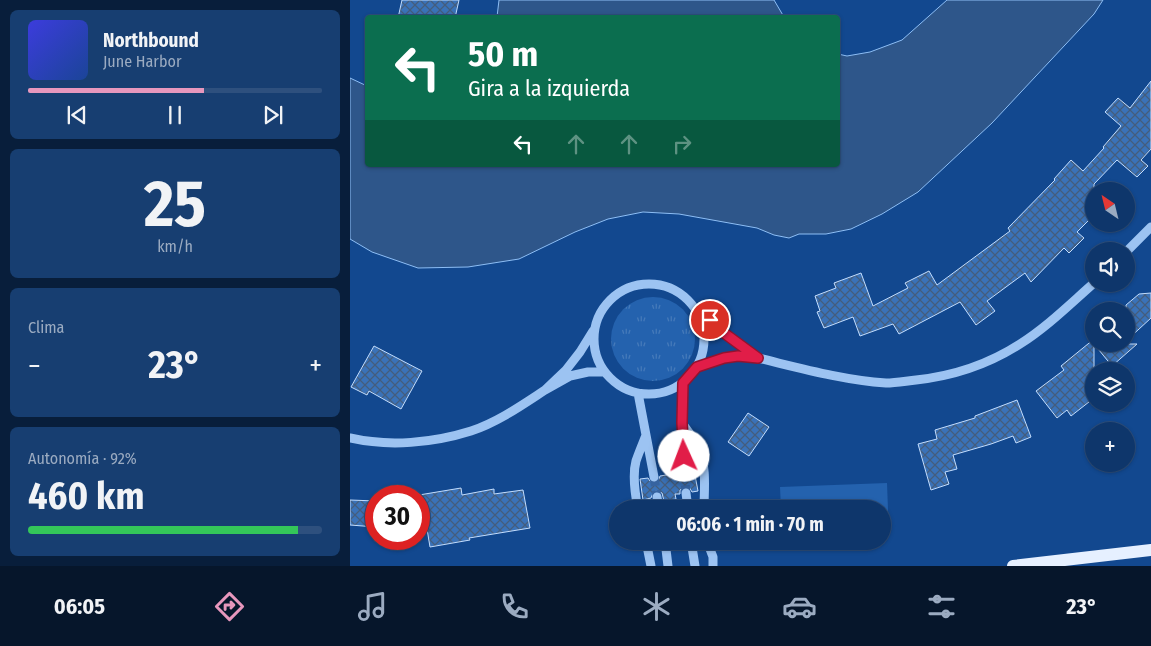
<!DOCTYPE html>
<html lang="es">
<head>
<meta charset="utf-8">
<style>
	body { margin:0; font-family:"Fira Sans Condensed",sans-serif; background:#173e71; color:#f1f3f6; height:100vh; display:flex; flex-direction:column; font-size:19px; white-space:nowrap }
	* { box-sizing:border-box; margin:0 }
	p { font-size:16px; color:#9babc1 }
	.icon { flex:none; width:28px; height:28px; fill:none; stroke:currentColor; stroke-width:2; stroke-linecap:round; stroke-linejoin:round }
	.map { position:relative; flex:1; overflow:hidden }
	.panel { display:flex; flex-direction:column; gap:10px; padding:10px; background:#081e3b; width:350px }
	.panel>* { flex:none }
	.hud { position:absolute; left:15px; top:15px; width:475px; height:152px; border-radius:5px; box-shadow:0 1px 4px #0004,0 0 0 1px #2e507e; background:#0b6e4f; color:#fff; overflow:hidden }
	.needle { width:32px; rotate:325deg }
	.fabs { position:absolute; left:735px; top:182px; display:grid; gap:10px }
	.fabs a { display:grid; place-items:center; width:50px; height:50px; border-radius:50%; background:#0e366b; box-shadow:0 1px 4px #0004,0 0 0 1px #2e507e; font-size:25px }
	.speed { position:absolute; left:15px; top:485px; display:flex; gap:10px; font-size:25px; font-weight:700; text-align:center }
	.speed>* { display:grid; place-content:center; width:65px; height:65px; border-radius:50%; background:#0e366b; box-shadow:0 1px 4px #0004,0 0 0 1px #2e507e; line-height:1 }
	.speed .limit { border:8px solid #d22; background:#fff; color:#111 }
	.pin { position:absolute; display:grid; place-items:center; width:42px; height:42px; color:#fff; margin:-21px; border:2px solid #fff; border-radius:50%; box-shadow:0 1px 5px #0007 }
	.me { position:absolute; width:55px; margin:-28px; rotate:358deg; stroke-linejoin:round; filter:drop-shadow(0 0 4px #0008) }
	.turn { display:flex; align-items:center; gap:18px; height:105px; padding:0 20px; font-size:22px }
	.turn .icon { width:65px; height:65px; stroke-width:2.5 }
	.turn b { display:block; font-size:35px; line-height:42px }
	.lanes { display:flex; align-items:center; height:48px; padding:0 20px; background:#0003; justify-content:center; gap:25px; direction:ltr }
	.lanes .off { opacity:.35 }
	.big { font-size:38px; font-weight:700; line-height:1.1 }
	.panel .widget { flex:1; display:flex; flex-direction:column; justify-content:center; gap:8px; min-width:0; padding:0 18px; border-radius:8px; background:#173e71 }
	.panel .dial { align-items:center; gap:0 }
	.dial b { font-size:65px; line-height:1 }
	.song { display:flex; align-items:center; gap:15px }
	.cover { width:60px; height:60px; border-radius:8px; background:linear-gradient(135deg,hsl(240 70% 55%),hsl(220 70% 35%)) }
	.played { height:5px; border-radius:2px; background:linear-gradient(90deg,#e797bd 60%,#2e507e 60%) }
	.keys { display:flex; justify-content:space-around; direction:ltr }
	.heat { display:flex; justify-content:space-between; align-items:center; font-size:28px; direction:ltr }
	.charge { height:8px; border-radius:4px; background:linear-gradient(90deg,#34c759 92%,#2e507e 0) }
	.trip { position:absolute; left:259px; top:500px; width:282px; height:50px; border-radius:25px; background:#0e366b; box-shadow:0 1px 4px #0004,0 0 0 1px #2e507e; font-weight:700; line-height:50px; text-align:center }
	.menu { display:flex; height:80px; justify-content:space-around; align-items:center; background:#06162b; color:#9babc1 }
	.menu .icon { width:35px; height:35px }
	.menu .selected { color:#e797bd }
	.menu b { font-size:22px; color:#f1f3f6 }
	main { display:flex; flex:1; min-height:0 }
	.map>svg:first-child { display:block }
</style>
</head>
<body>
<main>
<section class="panel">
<div class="widget">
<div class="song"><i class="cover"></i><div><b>Northbound</b><p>June Harbor</p></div></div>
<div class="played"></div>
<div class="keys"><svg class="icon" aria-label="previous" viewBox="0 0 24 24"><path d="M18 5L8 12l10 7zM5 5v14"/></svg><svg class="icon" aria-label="pause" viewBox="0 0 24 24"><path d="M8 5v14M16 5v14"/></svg><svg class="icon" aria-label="next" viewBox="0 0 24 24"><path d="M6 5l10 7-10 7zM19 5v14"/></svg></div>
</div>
<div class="widget dial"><b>25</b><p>km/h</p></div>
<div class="widget"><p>Clima</p>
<div class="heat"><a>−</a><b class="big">23°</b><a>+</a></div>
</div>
<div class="widget"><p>Autonomía · 92%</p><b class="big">460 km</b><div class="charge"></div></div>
</section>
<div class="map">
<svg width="801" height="566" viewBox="0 0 801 566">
	<defs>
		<pattern id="grass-tufts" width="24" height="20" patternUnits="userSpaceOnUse" patternTransform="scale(1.25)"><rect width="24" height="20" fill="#2462ae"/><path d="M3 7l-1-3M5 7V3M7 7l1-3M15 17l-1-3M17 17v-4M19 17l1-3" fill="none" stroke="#457aba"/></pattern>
		<pattern id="building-cross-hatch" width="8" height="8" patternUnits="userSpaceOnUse" patternTransform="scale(1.25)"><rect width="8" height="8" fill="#3a72b8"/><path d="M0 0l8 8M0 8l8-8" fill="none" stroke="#445d7d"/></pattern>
	</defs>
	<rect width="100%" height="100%" fill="#12488f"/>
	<path fill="url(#grass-tufts)" d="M261 339a42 42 0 1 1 84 0a42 42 0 1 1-84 0Z"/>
	<path fill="#2462ae" d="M537,483L539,537H533L532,509H431L430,487Z"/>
	<path fill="#2e568a" stroke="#8dbef5" d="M149,0H424L434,17H147Z
		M597,0H753L744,14L642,123L568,192L532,214L501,229L476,234H449L439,238L424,235L407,228L329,214L293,212L258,219L225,232L169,259L118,267L68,268L22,252L0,239V78L17,86L18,165H488V54L497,56L520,52L552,40Z"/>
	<path fill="url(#building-cross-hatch)" stroke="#c3ddfd" d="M52,0H109L105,18H48Z
		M801,81V149L791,160L798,166L787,177L767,160L744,184V215L727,232L734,238L719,253L714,248L681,282L675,273L637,301L645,311L626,325L610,302L549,334L543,324L510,336L503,317L474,328L467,312L470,311L465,296L486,288L484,283L511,273L523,306L558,288L555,283L579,271L587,285L660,231L658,228L705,180L704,179L721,160L733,171L754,148L753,147L771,126L755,112L768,98L780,108Z
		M801,293V318L776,341V305L789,294Z
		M744,339V344H787L762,366L744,344V398L721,416L717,410L707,418L686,391L714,370L711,366Z
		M24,346L72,371L51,409L19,391L17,395L1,387Z
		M667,400L681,437L666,443L663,436L641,444L603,455L607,469L595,472L599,484L581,490L568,444L587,439L585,430L625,418V416Z
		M398,413L419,427L399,456L378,442Z
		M344,470L348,491L342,492L339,487H335L330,490V494H325L326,499L314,501L312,493L306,491L303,493L301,498L293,500L290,479L298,478L300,481L305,483L308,481L310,476L328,473L331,477L335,478L339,475L340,471Z
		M111,488L112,495L144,489V494L173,490L180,528L119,538L120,540L80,547L77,529L69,530V495Z
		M0,500L26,501V527L0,525Z"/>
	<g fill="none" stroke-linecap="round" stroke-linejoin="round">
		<path stroke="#3663a0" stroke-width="9" stroke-dasharray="9 4.5" stroke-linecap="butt" d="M334,472L336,493
			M304,477L307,497"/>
		<path stroke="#9cc3f2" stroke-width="9" d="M776,252L801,227
			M244 339a55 55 0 1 1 110 0a55 55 0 1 1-110 0Z
			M243,331L230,352L216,370L195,390L220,376L238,372H254
			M408,358C450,368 493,380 536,383C546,383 556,381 566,380C603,376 639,364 670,344C697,327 720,304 744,283
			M347,367L374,358L387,356L408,358L374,333L348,310
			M333,383L332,423L334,472
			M288,393L304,477
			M332,423C338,431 345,440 349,450C357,468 354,490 354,509
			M0,438C39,447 83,443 121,431C148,422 172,405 195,390
			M336,493L338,509
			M307,497L309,509
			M288,509C285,494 282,476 286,461C289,452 293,443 296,435
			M296,541L301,566
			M315,541L318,566
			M341,541L345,566
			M357,541L363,557V566"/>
		<path stroke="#e6f0ff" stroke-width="12" d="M663,566L801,550"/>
	</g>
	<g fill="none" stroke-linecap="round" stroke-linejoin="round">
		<defs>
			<path id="route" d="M334,456L332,423L333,383L347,367L374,358L388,356L408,358L374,333L360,320"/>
		</defs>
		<use href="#route" stroke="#92132f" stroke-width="12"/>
		<use href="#route" stroke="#e11d48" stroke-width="9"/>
	</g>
</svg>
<div class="fabs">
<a><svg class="needle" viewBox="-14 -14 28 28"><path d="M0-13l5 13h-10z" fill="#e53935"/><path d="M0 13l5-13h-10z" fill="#9babc1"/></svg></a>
<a><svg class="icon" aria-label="sound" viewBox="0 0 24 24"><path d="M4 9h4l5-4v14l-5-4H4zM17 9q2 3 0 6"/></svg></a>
<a><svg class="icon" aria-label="search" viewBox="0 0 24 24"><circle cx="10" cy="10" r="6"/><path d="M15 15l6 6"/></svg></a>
<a><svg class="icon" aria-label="layers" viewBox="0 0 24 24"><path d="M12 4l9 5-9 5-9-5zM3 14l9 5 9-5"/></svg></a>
<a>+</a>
</div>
<div class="speed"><div class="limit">30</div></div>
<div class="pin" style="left:360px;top:320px;background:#d93025"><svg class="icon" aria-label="arrive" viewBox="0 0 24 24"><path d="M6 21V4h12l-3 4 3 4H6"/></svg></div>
<svg class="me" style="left:334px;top:456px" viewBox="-20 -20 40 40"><circle r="19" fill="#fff"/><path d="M0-13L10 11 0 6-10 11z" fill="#e11d48"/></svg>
<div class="trip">06:06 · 1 min · 70 m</div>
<div class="hud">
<div class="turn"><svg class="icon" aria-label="left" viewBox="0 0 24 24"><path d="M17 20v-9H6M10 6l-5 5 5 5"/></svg><div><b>50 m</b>Gira a la izquierda</div></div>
<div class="lanes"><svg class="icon" aria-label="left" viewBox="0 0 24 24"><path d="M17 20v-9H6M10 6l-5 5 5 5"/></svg><svg class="icon off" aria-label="ahead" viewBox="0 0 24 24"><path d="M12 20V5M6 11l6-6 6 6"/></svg><svg class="icon off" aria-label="ahead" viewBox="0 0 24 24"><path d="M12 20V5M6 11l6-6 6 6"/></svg><svg class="icon off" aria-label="right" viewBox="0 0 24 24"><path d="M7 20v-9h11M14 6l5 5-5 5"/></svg></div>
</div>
</div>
</main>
<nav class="menu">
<b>06:05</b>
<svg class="icon selected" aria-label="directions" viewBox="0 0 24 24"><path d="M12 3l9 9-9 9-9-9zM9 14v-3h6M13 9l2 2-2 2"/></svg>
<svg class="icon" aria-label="music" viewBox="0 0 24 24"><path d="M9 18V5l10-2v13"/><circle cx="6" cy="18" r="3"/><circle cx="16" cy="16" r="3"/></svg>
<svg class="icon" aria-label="phone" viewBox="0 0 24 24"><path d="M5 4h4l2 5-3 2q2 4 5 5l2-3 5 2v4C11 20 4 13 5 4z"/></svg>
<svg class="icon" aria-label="climate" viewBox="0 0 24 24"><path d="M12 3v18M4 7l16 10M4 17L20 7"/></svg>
<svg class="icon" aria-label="car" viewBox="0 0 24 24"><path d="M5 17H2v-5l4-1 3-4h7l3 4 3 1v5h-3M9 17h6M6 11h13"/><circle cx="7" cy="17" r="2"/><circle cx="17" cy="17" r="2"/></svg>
<svg class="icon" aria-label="filters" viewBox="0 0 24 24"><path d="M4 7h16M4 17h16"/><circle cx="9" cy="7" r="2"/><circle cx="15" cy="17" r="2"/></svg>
<b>23°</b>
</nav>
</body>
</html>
